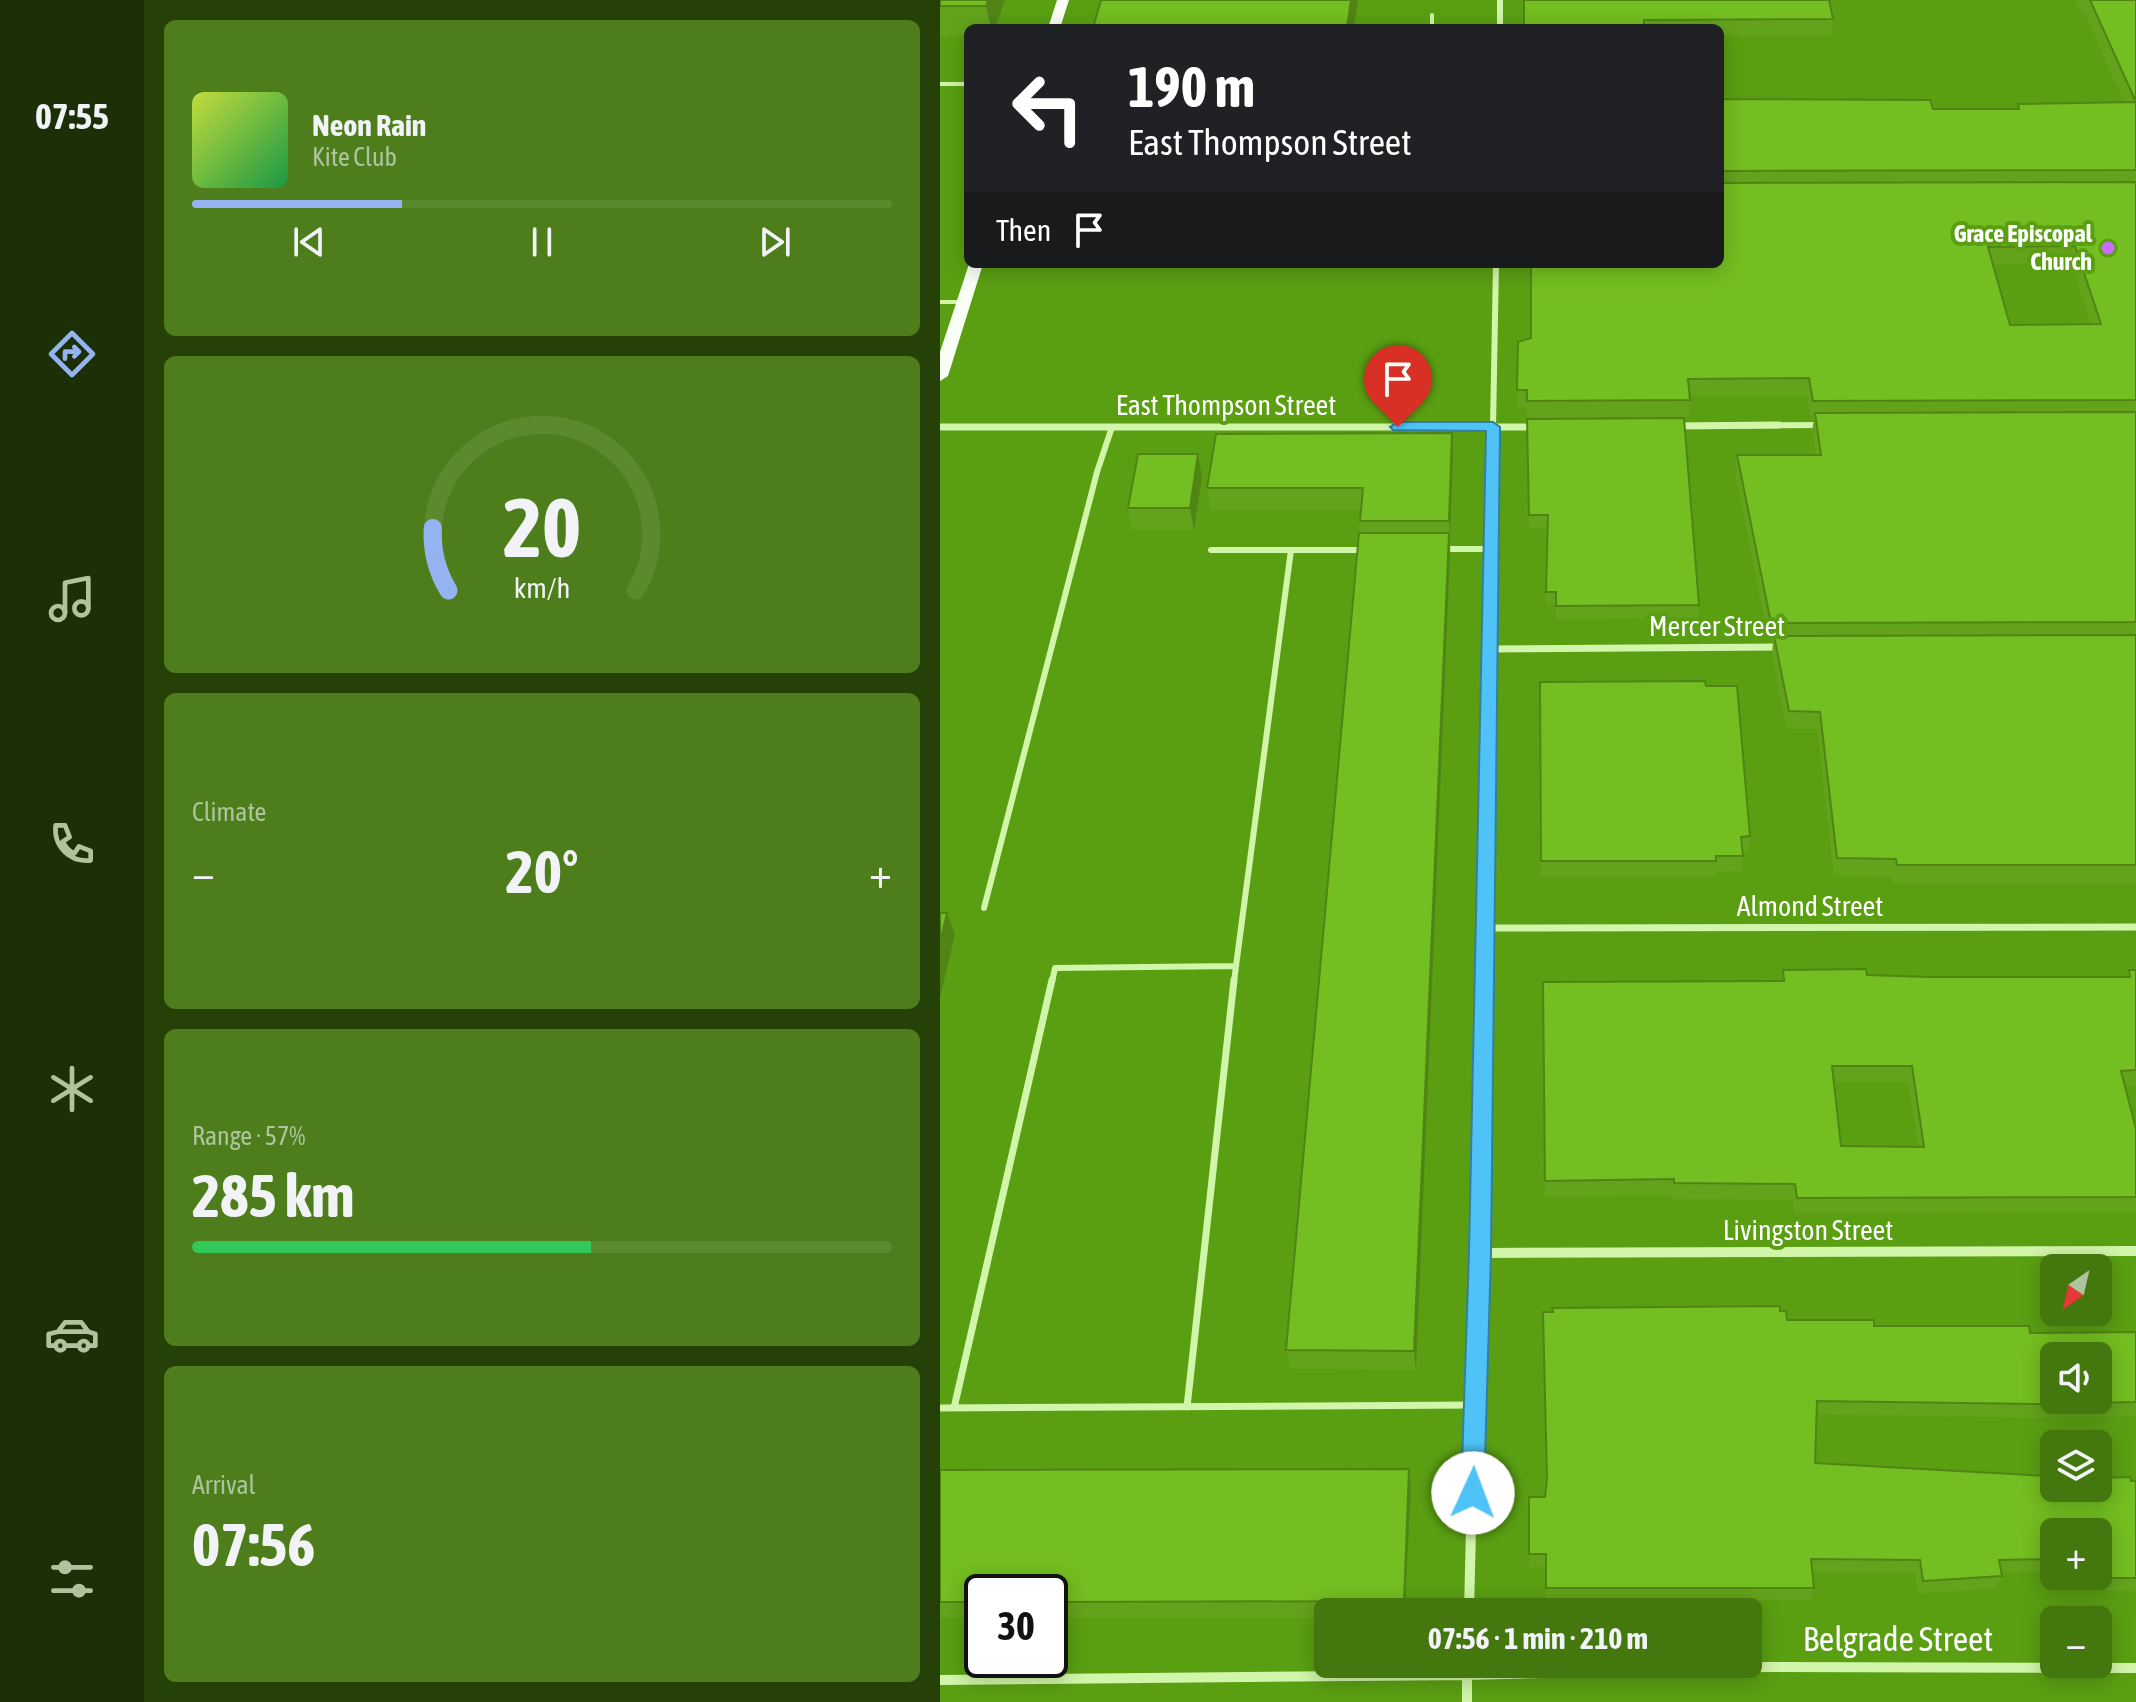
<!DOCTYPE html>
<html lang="en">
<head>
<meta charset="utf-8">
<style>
	body { margin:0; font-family:"Asap Condensed",sans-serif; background:#4e7e1c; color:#f1f3f6; height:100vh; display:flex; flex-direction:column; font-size:30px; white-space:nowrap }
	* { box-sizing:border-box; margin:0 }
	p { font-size:26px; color:#afc49e }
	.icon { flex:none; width:44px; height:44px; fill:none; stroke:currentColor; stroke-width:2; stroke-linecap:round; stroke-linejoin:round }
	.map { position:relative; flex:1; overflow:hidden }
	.details { display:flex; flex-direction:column; gap:20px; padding:20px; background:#254108; width:796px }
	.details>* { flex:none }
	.banner { position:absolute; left:24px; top:24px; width:760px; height:244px; border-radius:12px; box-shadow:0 4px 20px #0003; background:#202124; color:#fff; overflow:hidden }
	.needle { width:52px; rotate:214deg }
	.tools { position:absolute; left:1100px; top:1254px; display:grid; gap:16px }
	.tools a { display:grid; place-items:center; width:72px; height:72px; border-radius:12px; background:#44770e; box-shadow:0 4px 20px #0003; font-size:40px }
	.speed { position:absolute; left:24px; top:1574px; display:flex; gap:16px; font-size:40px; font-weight:700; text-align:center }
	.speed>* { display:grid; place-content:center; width:104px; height:104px; border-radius:50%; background:#44770e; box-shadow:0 4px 20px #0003; line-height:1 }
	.speed .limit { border:4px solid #111; border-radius:12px; background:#fff; color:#111 }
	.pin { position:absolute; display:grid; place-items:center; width:68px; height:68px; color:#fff; margin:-82px -34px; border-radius:50% 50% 50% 0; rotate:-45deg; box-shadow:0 0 8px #0007 }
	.pin .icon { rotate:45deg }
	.me { position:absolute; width:88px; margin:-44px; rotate:2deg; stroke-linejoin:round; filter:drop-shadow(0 0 6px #0008) }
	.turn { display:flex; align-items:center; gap:28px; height:168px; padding:0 32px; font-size:36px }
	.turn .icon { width:104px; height:104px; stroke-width:2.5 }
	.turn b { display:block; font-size:56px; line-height:68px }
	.then { display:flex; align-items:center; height:76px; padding:0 32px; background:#0003; gap:16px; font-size:30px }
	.big { font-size:60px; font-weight:700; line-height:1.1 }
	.details .card { flex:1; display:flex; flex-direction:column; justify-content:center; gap:12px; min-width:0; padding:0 28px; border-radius:12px; background:#4e7e1c }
	.details .dial { align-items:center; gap:0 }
	.dial svg { height:208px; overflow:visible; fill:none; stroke:#5c882e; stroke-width:7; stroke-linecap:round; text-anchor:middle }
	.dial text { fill:#f1f3f6; stroke:none }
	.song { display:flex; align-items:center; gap:24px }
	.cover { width:96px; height:96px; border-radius:12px; background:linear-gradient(135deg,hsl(70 70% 55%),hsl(140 70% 35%)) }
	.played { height:8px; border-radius:4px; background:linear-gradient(90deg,#95b2f1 30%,#5c882e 30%) }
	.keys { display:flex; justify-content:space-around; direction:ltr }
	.heat { display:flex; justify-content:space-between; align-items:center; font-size:44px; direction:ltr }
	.charge { height:12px; border-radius:6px; background:linear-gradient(90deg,#34c759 57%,#5c882e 0) }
	.trip { position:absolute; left:374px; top:1598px; width:448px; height:80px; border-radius:12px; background:#44770e; box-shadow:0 4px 20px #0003; font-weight:700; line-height:80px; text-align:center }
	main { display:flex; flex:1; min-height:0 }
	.dock { display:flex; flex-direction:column; width:144px; justify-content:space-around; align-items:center; background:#1b3006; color:#afc49e }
	.dock .icon { width:56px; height:56px }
	.dock .current { color:#95b2f1 }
	.dock b { font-size:36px; color:#f1f3f6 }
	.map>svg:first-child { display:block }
</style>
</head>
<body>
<main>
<nav class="dock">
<b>07:55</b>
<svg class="icon current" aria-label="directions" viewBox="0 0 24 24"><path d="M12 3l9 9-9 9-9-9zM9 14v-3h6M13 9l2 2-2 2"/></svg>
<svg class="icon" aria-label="music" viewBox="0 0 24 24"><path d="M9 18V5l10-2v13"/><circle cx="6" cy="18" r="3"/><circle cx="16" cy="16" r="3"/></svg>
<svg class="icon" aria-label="phone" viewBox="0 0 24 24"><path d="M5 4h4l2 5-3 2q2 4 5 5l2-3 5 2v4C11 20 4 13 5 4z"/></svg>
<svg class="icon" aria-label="climate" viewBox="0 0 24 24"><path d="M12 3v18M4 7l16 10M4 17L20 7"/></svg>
<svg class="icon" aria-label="car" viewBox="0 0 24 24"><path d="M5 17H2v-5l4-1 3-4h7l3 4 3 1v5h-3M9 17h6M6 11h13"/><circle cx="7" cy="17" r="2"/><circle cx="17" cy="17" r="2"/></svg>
<svg class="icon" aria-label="filters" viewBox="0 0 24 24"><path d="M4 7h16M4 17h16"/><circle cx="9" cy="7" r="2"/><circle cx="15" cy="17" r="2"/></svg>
</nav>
<section class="details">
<div class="card">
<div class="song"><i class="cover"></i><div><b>Neon Rain</b><p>Kite Club</p></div></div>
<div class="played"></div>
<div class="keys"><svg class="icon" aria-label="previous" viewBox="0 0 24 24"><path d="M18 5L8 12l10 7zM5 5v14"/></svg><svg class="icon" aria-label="pause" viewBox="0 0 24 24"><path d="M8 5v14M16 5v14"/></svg><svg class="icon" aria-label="next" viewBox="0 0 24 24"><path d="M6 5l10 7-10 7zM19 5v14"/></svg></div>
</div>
<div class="card dial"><svg viewBox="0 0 100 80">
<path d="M14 69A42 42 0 1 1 86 69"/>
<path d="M14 69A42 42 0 0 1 8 45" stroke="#95b2f1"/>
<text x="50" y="56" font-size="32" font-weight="700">20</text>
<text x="50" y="72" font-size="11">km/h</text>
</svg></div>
<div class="card"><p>Climate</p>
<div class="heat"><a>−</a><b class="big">20°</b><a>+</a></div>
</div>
<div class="card"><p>Range · 57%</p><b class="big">285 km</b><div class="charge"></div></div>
<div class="card"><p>Arrival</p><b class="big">07:56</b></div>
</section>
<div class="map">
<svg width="1196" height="1702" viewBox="0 0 1196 1702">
	<rect width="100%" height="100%" fill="#5a9f12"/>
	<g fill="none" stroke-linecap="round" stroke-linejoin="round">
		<path stroke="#d1f5a9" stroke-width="4" d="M492,15V28
			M0,84H28
			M0,302H24"/>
		<path stroke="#d1f5a9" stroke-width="6" d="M503,549H551
			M271,550H351
			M44,908L157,472L172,427
			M296,966L351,550H423
			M112,982L115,968L296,966L294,982"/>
		<path stroke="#d1f5a9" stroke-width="7" d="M247,1407L294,980
			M0,1408L536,1405
			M14,1408L112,980"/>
		<path stroke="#d1f5a9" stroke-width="6" d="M560,0V28
			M737,426L883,425
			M0,427H595
			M553,427L556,264"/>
		<path stroke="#d1f5a9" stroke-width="7" d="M737,426L839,425
			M0,427H595
			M549,649L843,647
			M544,928L1196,927
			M544,982L553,425"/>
		<path stroke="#d1f5a9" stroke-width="10" d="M540,1253L1196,1251
			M529,1612L544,980
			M527,1664V1702
			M0,1680L527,1675L828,1667L1196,1668"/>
		<path fill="#fafff6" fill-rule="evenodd" d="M117,0H129L120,28H108Z
			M29,264H43L8,376L0,381V352Z"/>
	</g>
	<path fill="#63a31c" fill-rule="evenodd" d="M0,0H65L55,28H28V35H0Z
		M584,0L893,19L891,35L780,36V28H584Z
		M1135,0H1196V883H953L952,877L894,876L877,729H847L832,654L833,641H829L795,473L797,455H876L872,431L874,419H871L867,396H750L749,417L587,419V407H577V390L591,338L780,99L993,109H1077L1078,104L1184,102L1145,13H1141ZM1131,263L1151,324L1070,325L1053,265Z
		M587,419L759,605L758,618L616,619V605H606L608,528H589Z
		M258,454L262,477L254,530H192L188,508Z
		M513,455L510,555L476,1370L350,1369L346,1350L421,533L420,521L421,510H271L267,488Z
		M600,682L766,686L810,836L808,852H803L801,871L775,872V877H601Z
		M843,970L988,977H1186L1189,970H1196V1086H1185L1196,1129V1212L854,1213L853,1200L733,1199L732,1195L605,1197L603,982L842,981ZM894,1082H968L978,1147L901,1146Z
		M840,1311L847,1320L934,1326L1090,1333L1196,1332V1416L1094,1418L877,1414L875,1463L1108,1481H1196V1591L1143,1590L1141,1576H1158V1532H1114V1572H1061L1062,1576L1056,1588L978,1594L975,1573L872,1572L874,1588L870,1600H606V1567H589V1497H605L606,1483Z
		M0,1470L471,1486L466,1612H388V1618H110V1592H42V1618H0Z"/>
	<path fill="#508516" d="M48,0H65L55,28H51L46,6Z
		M411,0H418L414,28H407Z
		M512,433L513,455L510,543L509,521Z
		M258,454L262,477L254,530L250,508Z
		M509,533L510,555L476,1370L474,1351Z
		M7,913L15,934L0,998V943Z
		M469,1469L471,1486L465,1612L464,1601Z"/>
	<path fill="#73be20" stroke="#508516" stroke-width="2" fill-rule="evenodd" d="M0,0H48L46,6H0Z
		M161,0H411L407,28H153Z
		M584,0H889L893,19L704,20V28H584Z
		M1150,0H1196V170L781,171L780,172V99L990,100L993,109H1079L1078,104L1196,102Z
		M780,181L781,183L1196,182V400L873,401L869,378L748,379L750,400L587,401V390H577L578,342L591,338V264H780ZM1135,246L1161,324L1070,325L1048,247Z
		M1196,412V622L831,623L797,455H881L875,413Z
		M744,418L759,605L616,606V592H606L608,515H589L587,419Z
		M512,433L509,521H420L423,488H267L276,434Z
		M198,454H258L250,508H188Z
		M419,533H509L474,1351L346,1350Z
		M1196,635V865H957L956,859L897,858L880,712L849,711L834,636Z
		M765,681L766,686H797L810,836L801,837L803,856H776V861H601L600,682Z
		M0,913H7L0,943Z
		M926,969L927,975L988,977H1190L1189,970H1196V1070L1181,1071L1196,1129V1197L857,1198L855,1184L734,1183V1179L605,1181L603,982L844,981L843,970ZM892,1066H972L984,1147L901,1146Z
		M840,1306V1311H846L847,1320H934V1326H1089L1090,1333L1196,1332V1402L1100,1404L877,1401L875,1463L1107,1476L1108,1481H1114V1488H1158V1478L1190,1477L1191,1481H1196V1578H1150V1576H1158V1532H1114V1559L1059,1560L1062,1576L983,1581L980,1560L871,1559L874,1588H606V1554H589V1497H605L607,1479L603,1312H613L612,1308ZM1114,1356H1158V1400H1114Z
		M469,1469L464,1601L110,1602V1592H42V1602H0V1470Z"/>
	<path fill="#4fc3f7" stroke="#337fa1" stroke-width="2" d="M458,422H553L560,427L551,1253L544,1493L541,1501L533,1505L525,1501L521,1493L529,1253L546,431L453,430L450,427Z"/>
	<circle fill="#c96cff" stroke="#5a9f12" stroke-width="3" cx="1168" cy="248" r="8"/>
	<g text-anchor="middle" stroke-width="8" stroke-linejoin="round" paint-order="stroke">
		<g font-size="24" font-weight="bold" fill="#fff" stroke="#5a9f12" text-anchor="end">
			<text x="1152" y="242">Grace Episcopal<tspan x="1152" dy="28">Church</tspan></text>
		</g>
		<g font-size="28" fill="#fff" stroke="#5a9f12">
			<text x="286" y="415">East Thompson Street</text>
			<text x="777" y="636">Mercer Street</text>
			<text x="870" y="916">Almond Street</text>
			<text x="868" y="1240">Livingston Street</text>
		</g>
		<g font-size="34" fill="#fff" stroke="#5a9f12">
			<text x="958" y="1651">Belgrade Street</text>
		</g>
	</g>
</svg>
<div class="tools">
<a><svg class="needle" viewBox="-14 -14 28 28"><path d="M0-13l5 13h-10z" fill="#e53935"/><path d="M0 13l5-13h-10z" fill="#afc49e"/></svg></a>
<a><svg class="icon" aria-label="sound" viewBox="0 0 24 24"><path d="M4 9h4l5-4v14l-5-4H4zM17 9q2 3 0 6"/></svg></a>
<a><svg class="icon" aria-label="layers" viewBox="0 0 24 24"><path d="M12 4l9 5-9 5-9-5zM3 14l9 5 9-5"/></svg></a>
<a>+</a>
<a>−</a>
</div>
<div class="speed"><div class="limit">30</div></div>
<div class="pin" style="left:458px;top:427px;background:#d93025"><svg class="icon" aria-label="arrive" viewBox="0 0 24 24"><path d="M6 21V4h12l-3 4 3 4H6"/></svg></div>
<svg class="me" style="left:533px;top:1493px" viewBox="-20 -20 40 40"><circle r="19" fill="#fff"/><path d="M0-13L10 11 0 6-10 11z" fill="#4fc3f7"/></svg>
<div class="trip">07:56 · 1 min · 210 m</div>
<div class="banner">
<div class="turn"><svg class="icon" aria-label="left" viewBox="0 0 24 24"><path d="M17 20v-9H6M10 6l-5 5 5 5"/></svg><div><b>190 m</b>East Thompson Street</div></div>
<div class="then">Then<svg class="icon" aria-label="arrive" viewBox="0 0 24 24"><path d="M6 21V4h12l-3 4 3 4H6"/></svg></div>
</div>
</div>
</main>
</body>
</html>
